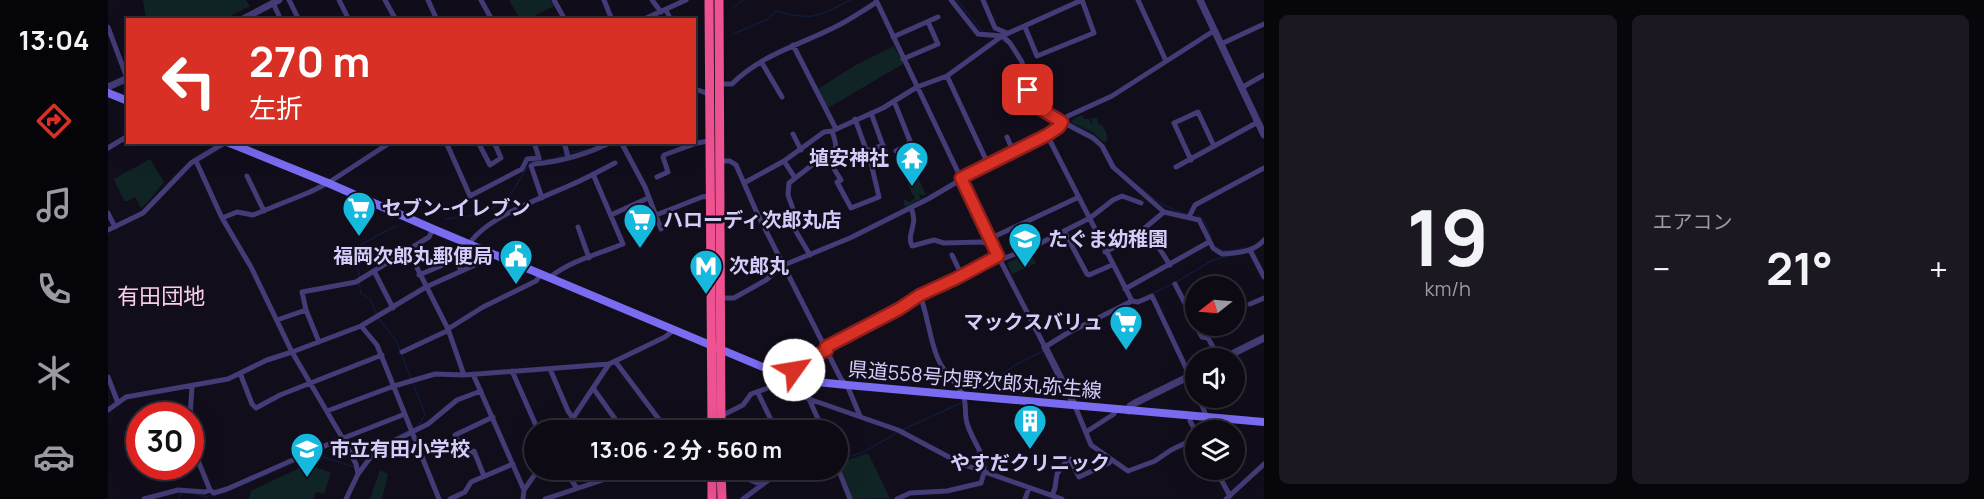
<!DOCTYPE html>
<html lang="ja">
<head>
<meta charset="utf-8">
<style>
	body { margin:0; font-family:Manrope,"Noto Sans JP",sans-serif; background:#1b1822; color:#f1f3f6; height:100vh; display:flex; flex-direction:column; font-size:22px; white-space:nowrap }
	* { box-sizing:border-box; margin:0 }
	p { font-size:20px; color:#9a9aa0 }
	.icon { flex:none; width:33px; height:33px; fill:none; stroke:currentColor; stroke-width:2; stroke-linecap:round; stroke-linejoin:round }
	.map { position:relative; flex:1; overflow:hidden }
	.sheet { display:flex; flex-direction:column; gap:15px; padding:15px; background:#07060b; width:720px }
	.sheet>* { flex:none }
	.top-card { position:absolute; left:18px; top:18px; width:570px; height:126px; border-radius:0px; box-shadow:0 6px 24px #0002,0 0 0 2px #2d2b34; background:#d93025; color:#fff; overflow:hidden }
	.needle { width:39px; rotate:253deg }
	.buttons { position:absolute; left:1077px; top:276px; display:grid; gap:12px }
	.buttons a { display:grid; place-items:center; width:60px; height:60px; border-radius:50%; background:#0d0a14; box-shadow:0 6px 24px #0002,0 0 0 2px #2d2b34; font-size:30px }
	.speed { position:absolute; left:18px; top:402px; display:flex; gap:12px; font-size:30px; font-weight:700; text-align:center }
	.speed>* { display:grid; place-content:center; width:78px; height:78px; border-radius:50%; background:#0d0a14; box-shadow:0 6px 24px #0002,0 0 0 2px #2d2b34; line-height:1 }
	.speed .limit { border:9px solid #d22; background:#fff; color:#111 }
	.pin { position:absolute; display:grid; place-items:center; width:51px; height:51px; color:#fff; margin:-26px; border-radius:12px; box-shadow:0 3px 9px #0006 }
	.me { position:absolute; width:66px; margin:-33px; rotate:58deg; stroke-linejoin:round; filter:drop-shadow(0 0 4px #0008) }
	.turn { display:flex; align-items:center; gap:21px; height:126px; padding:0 24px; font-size:27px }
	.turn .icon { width:78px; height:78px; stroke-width:2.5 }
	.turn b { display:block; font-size:42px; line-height:51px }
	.big { font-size:45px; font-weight:700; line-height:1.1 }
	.sheet .card { flex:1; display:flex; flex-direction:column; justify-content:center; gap:9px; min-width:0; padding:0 21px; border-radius:9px; background:#1b1822 }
	.sheet .dial { align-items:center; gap:0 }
	.dial b { font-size:78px; line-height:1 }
	.heat { display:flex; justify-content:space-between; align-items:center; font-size:33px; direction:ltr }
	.sheet .tiles { flex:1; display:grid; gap:15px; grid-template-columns:repeat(2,1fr) }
	.trip { position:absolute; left:416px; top:420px; width:324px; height:60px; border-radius:30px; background:#0d0a14; box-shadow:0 6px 24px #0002,0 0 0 2px #2d2b34; font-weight:700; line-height:60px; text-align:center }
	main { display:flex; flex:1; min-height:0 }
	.tab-bar { display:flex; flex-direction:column; width:108px; justify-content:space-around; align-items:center; background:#050408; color:#9a9aa0 }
	.tab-bar .icon { width:42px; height:42px }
	.tab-bar .current { color:#d93025 }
	.tab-bar b { font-size:27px; color:#f1f3f6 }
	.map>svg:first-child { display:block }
</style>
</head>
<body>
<main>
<nav class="tab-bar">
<b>13:04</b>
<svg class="icon current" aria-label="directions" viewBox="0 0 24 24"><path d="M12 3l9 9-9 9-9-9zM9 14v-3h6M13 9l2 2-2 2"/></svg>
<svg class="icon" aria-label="music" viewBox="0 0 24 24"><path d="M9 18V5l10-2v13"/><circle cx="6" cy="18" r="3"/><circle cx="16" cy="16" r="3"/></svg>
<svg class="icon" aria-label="phone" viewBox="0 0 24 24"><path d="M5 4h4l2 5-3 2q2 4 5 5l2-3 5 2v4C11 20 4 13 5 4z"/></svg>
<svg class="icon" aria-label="climate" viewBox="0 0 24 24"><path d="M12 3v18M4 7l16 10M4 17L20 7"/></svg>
<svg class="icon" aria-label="car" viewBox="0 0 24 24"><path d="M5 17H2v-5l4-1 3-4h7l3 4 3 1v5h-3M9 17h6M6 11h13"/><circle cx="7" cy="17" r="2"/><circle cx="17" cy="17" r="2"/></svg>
</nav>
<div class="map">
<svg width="1156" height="499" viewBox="0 0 1156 499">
	<rect width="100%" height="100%" fill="#110d1b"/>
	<path fill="#112425" d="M35,0H138L142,6L116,19H38Z
		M401,0H442L446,6L420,19H412Z
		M786,46L795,64L720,108L710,89L746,66Z
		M974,115L976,119H981L984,124L985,122L982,118H989L990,124L994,125C997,130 1002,137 997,143L984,132L963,122L967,118Z
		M42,159L56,182L39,203L33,208L27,197L20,201H16L6,179Z
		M798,161C808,166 812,184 818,194L816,196L811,194L813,199L798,207L796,205V199L801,202L807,198C800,189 796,172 798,161Z
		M923,252L928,263L904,274L899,263Z
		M760,453L782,498L744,499L731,463Z
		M200,464L223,473L216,494L208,492L205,499H141L143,491Z
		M272,470L280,474L274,499H262Z"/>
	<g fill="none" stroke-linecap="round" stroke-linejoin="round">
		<path stroke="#0f1b39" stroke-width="1.5" d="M849,0L875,32
			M625,8L635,0
			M625,34L660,19L668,11C703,21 710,17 742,0
			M939,111L948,116
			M962,123C989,136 994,139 1007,165
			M462,152L478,150
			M448,158L457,154
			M431,160L444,159
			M1015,173C1035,190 1053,208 1079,214
			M1089,215L1096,220L1103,238
			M338,219L374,214L399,200L423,161
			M1111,249L1117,251L1138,248
			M251,279V272L242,250L288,226
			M1068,282L1105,260L1120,256
			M251,283L253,293L262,299L269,315
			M1044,294L1064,284
			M271,319L288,340L315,409L317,414L313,422L307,428
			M871,389L911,363L935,351
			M794,430L853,403
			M274,444L302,430
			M731,460L756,452L790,432
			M115,493L206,454L247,467
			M86,494L98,497L104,495
			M70,499L74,493H81"/>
		<path stroke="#433c76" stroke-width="5" d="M181,0L191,20
			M231,0L241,20
			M277,0L288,20
			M320,0L329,20
			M373,0L384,20
			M446,0L457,20
			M496,0L504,20
			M544,0L553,12
			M768,0L890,256L937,347L958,334L1024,301
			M843,0L870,34L894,36L902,43L914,62L920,90L926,105L941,115L985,138L994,146L1005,167L1056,212L1091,220L1105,248L1114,254C1129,253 1146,252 1156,240
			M875,0L887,28L899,33
			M1030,0L1058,61
			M165,3L173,20
			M558,10L563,20
			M534,20L578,0
			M0,27L19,78
			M917,27L929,56L986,33L974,0
			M785,37L830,17
			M1113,44L1156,24
			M685,45L728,129
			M795,59L830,44L820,22
			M654,63L674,97
			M839,76L880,164
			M586,83V95
			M612,84H624C651,56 691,45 725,28C740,21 754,11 769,2
			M1133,88L1156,75
			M587,89L601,94
			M786,101L802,141L799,145L788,151
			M763,113L777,151
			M724,131C728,145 732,148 718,156L733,180L729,182L743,208L771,197L763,163L747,119
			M685,134L693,150
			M939,135L1024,301L1030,302L1044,296L1088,389
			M899,137L905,151
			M338,142L362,196L414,169L419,159L431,158L426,142
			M370,142L382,165L393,158L386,142
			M456,142L460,157
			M513,142L537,187L553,229
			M0,148L20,136
			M759,151L775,145
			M1083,160L1066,123L1090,112L1106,146
			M88,161L114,218L143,267L184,352L235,439L248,464L250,474
			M613,161H622L628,165L649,213L733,379L739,385L752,416
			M676,161L687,178
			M1068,167L1150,122
			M139,176L156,211
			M549,177L560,172L555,157L556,155L589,143L601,141
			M853,178L939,135L951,127L960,116L1004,96L1107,30
			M636,183L676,161L716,132L724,131L775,108L809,87L839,76L894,36L974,0
			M434,198L423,166L426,164C450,162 481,154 503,142
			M803,208C811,225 798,233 804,246L826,240L836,243L874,242L884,245
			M0,213L7,227
			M503,215L540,198
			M548,215L594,197L601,196
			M1081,217L1087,205L1156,168
			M114,218L129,212L145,215L202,192L220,183L283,142
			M470,227L481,258
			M0,230L35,213L83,163L118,142
			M881,239L971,197
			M362,243C379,217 436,197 465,184C479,178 493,170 507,163
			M1051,248L1062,265
			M300,250L340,329
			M1142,250L1156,277
			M997,252L1026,237L1056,212
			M702,255L680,218L686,212L680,195L681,183L713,158L718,156
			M844,255L854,276
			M892,260L927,246L956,231
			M1004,265L981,275L979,274L956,231L982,218L1005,200L1014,196L1033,203
			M266,271L285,308
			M311,275L347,260L349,261L353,271
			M441,278C462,261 490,254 515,244L485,174
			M1067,284L1088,325
			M1017,289L1101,242
			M613,298H626L658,280L676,265L742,238L820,199L854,179
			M1142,304L1156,298
			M198,310L211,342
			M169,320L198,310L194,292L248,282L321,237L325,229
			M253,326L269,345L331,499
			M1088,326L1094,337L1100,338L1111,358
			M718,347L791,309L812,295L847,279L890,256
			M294,352L339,331
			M507,361L559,430
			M442,369L460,411L473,430
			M404,371L430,430
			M132,373L144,404L148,408L172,395L274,355
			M365,374L416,490
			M356,375L340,329L375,307L428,281L433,274
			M681,376L687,366L719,350
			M0,377L10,403
			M691,378L690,388L693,395L701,399L790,430L854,464L954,499
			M485,388L515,430
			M650,393L668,430
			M1091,398L1099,418
			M701,399L715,430
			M967,406L983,445L1020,471L1047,461L1063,450L1088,438
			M0,410L18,397L120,379L159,360L184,352L253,326L318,287L376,261L380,252
			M219,411L286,386L327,374L356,375L501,364L557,337L566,330
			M615,415L635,405L643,394L663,387L676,374
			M82,416L84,387
			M1083,417L1082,421L1088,432
			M457,430L501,364
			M580,430L601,425
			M978,432L1006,414L1008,410
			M82,441L102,490
			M729,466L742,499
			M456,470L469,488
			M638,470L642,480L654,485
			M1108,470L1122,496
			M376,476L366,451L356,456L347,435L385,417
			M944,496L947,488L949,474L959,460L962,459L971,477L1001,463L1004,460
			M36,499L70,490L97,492L102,490L106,493L119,489L228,441L297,414
			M238,499L250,474L268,450L320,424L349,400L373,391
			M342,499L357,492L363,482L405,464
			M415,499L416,490L430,470
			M437,499L525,470
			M635,499L674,470
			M789,499L802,493L839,491L873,483C883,457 865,445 859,423C856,414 859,403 855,395C849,383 837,374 831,361C822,343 820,316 812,295
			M917,499L921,488
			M1118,499L1156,464"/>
		<path stroke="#433c76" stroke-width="7" d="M1092,0L1156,135
			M133,20L171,0
			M0,87L20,78
			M937,347L967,406
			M1116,358L1156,338
			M1021,411L1022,406L1027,403L1088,373"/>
		<path stroke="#7a6cf1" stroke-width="8" d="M0,93L20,101
			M119,142L220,183L325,229L662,370L709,382L739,385L1156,422"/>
		<path stroke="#ef5291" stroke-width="9" d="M604,470V499"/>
		<path stroke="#ef5291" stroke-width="9" d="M601,0L604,430
			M611,0L613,430
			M613,470L614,499"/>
	</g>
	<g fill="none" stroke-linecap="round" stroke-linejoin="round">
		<defs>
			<path id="route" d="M686,370L687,366L719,350L718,347L791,309L812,295L847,279L890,256L853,178L939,135L951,127L954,122L926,105L920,90"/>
		</defs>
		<use href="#route" stroke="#8d1f18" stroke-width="15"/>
		<use href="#route" stroke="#d93025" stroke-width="10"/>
	</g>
	<defs>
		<symbol id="temple-pin" viewBox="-11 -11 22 30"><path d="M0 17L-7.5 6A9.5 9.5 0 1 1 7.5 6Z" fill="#15b9de" stroke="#110d1b"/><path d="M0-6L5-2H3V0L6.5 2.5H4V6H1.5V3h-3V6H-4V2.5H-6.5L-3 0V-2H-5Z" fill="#fff"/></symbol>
		<symbol id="supermarket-pin" viewBox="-11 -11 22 30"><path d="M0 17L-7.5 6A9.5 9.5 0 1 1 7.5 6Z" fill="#15b9de" stroke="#110d1b"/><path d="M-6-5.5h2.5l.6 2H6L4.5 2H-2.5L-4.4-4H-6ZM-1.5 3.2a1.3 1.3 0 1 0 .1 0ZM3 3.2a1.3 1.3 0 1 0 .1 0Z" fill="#fff"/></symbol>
		<symbol id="school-pin" viewBox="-11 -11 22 30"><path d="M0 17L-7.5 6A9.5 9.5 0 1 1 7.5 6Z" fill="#15b9de" stroke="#110d1b"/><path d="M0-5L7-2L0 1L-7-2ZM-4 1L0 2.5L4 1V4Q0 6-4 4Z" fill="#fff"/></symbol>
		<symbol id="civic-pin" viewBox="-11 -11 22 30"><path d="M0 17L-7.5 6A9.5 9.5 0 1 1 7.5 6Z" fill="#15b9de" stroke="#110d1b"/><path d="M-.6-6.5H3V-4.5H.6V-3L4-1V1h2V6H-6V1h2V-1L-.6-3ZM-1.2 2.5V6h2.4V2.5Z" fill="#fff"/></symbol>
		<symbol id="metro-pin" viewBox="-11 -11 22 30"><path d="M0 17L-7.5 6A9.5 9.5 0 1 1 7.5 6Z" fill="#15b9de" stroke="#110d1b"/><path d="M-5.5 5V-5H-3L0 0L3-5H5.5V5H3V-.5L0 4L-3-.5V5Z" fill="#fff"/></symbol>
		<symbol id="building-pin" viewBox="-11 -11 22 30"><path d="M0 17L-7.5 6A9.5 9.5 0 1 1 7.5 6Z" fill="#15b9de" stroke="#110d1b"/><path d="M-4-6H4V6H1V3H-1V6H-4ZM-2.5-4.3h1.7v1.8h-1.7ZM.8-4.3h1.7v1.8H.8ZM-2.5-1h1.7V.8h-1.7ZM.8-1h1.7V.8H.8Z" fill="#fff"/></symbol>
	</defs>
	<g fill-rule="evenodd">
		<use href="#temple-pin" x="785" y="139" width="38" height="52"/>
		<use href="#supermarket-pin" x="232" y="189" width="38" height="52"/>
		<use href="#supermarket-pin" x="513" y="201" width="38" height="52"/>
		<use href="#school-pin" x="898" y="220" width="38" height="52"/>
		<use href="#civic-pin" x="389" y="237" width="38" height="52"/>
		<use href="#metro-pin" x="579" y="247" width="38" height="52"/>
		<use href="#supermarket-pin" x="999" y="303" width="38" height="52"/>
		<use href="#building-pin" x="903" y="402" width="38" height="52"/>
		<use href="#school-pin" x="180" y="430" width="38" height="52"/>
	</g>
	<g text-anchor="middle" stroke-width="5" stroke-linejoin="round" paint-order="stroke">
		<g font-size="20" font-weight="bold" fill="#d5ccfa" stroke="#110d1b" text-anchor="start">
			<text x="781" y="165" text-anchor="end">埴安神社</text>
			<text x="274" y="215">セブン-イレブン</text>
			<text x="555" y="227">ハローディ次郎丸店</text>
			<text x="940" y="246">たぐま幼稚園</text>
			<text x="385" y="263" text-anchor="end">福岡次郎丸郵便局</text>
			<text x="621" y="273">次郎丸</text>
			<text x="995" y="329" text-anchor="end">マックスバリュ</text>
			<text x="222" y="456">市立有田小学校</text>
			<text x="922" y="470" text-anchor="middle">やすだクリニック</text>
		</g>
		<g font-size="20" fill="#d5ccfa" stroke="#110d1b">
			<text transform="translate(867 380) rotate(5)" y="7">県道558号内野次郎丸弥生線</text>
		</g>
		<g font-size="22" fill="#facee7" stroke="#110d1b">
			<text x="53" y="304">有田団地</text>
		</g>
	</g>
</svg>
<div class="buttons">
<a><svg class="needle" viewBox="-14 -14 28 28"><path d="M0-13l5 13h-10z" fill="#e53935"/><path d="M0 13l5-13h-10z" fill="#9a9aa0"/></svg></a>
<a><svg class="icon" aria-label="sound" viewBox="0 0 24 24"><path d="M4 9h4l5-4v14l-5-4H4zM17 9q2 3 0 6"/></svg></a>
<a><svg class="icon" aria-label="layers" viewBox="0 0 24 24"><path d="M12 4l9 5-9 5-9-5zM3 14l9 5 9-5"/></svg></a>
</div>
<div class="speed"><div class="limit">30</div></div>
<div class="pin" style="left:920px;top:90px;background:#d93025"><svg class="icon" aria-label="arrive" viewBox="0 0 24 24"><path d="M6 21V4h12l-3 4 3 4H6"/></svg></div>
<svg class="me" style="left:686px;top:370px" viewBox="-20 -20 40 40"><circle r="19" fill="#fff"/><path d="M0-13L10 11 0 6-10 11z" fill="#d93025"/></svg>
<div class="trip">13:06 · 2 分 · 560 m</div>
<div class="top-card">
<div class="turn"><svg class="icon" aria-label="left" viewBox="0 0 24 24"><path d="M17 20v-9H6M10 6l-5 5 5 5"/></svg><div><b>270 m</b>左折</div></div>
</div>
</div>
<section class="sheet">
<div class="tiles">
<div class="card dial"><b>19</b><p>km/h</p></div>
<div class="card"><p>エアコン</p>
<div class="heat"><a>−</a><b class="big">21°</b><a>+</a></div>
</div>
</div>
</section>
</main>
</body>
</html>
